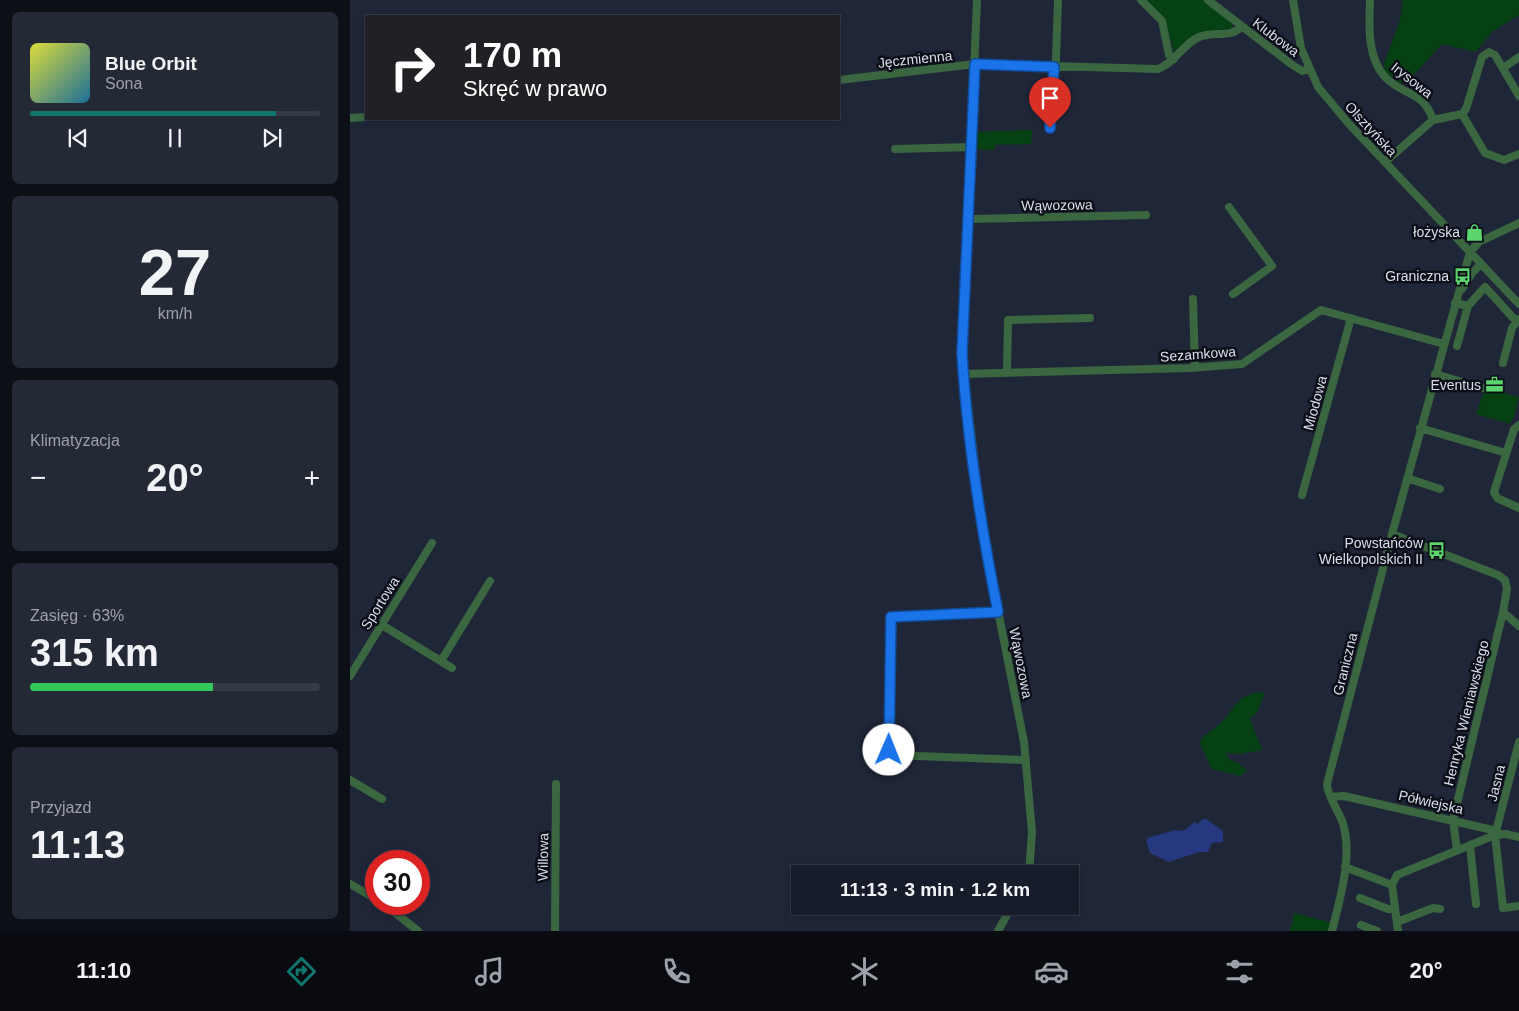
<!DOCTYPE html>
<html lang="pl">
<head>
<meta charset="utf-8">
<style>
	body { margin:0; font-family:Arial,sans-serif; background:#242936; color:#f1f3f6; height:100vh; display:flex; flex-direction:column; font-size:19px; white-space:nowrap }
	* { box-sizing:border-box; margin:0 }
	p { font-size:16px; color:#9ea1a8 }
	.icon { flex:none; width:28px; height:28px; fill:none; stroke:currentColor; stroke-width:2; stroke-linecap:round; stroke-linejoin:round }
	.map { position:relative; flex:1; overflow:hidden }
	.side { display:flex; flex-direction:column; gap:12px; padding:12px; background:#0d0f17; width:350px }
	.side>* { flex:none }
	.hud { position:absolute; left:15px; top:15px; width:475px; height:105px; border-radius:0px; box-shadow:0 2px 8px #0003,0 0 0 1px #363a47; background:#202124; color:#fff; overflow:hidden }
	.speed { position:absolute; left:15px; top:850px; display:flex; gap:10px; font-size:25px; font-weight:700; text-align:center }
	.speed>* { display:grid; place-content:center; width:65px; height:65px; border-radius:50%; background:#171c2a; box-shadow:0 2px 8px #0003,0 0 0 1px #363a47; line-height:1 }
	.speed .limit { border:8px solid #d22; background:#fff; color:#111 }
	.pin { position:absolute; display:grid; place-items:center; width:42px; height:42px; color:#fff; margin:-51px -21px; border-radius:50% 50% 50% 0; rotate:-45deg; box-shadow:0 0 5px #0007 }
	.pin .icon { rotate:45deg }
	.me { position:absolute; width:55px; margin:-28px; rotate:1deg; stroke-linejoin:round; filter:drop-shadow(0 0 4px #0008) }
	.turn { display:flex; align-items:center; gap:18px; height:105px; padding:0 15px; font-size:22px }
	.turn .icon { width:65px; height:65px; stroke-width:2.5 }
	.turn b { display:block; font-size:35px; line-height:42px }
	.big { font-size:38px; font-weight:700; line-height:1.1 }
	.side .card { flex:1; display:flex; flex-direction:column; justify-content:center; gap:8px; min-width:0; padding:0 18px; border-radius:8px; background:#242936 }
	.side .dial { align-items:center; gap:0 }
	.dial b { font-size:65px; line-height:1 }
	.song { display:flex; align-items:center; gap:15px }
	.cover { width:60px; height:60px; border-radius:8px; background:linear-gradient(135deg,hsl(60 70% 55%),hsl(200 70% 35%)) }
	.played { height:5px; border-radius:2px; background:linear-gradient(90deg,#0f766e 85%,#363a47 85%) }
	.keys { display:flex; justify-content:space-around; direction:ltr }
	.heat { display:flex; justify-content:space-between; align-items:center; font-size:28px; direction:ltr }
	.charge { height:8px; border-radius:4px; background:linear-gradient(90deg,#34c759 63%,#363a47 0) }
	.trip { position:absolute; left:441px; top:865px; width:288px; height:50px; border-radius:0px; background:#171c2a; box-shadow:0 2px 8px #0003,0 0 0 1px #363a47; font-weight:700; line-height:50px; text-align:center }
	.tab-bar { display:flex; height:80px; justify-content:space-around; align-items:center; background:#090b11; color:#9ea1a8 }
	.tab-bar .icon { width:35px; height:35px }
	.tab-bar .on { color:#0f766e }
	.tab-bar b { font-size:22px; color:#f1f3f6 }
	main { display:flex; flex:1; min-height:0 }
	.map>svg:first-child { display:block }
</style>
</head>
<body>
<main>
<section class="side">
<div class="card">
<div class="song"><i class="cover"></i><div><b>Blue Orbit</b><p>Sona</p></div></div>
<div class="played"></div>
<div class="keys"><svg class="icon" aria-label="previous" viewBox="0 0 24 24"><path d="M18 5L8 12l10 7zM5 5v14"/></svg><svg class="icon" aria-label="pause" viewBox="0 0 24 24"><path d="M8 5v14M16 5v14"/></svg><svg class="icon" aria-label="next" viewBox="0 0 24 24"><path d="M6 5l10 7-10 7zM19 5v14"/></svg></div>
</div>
<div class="card dial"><b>27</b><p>km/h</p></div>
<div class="card"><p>Klimatyzacja</p>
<div class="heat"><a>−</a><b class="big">20°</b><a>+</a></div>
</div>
<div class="card"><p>Zasięg · 63%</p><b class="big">315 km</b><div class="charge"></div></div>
<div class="card"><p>Przyjazd</p><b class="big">11:13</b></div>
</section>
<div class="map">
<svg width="1169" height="931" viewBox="0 0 1169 931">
	<rect width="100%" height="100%" fill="#1f2638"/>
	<path fill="#064114" d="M793,0H853L881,22L883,28L849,33L824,51L816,24Z
		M1053,0H1169V15L1142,32L1126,52L1092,44L1057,82L1050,83L1035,72L1034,64L1050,20Z
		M682,130L681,144L645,145V150L624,149V132Z
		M1135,388L1169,397L1164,417L1160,424L1126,414Z
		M911,692L915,693L907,713L900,719L912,750L891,754L876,753L879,760L887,762L897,771L890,776L862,769L849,742C857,731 868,728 875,718C889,702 888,696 911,692Z
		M944,913L983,923L981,931H940Z"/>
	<path fill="#263980" d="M853,819H856L873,831V842L862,843L858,852H849L819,862L800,853L796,840L798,838L825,830L833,831L845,822L847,824Z"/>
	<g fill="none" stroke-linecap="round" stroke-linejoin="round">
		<path stroke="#3a673f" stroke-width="8" d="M627,0L612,353L633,535L674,742L682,832L679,874
			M791,0L812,21L819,55L824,59
			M858,0L941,64L952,71L959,69
			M943,0L951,48L968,87L999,124L1169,304
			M1020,0C1019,25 1017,59 1036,78C1054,96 1074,91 1083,120L1112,114
			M1153,68L1169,57
			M489,80L625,64L808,69C826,62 833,44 849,37C863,31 881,38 891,27
			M1112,114L1116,109L1132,57L1139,52L1145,55L1169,96
			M1112,114L1135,153L1154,160L1169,154
			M0,118L16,117
			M700,128L706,59L708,0
			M545,149L622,147
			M1035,162L1083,120
			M879,207L922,266L883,294
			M619,219L796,215
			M1112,289L1122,273L1131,264
			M843,299L845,368
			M1105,303L1118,306L1135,287L1166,321
			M1107,346L1118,306
			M1153,363L1162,328L1169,319
			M657,373L658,320L740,318
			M613,374L839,368L892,364L971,310L1094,344
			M1085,374L1133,388
			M1169,425L1164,429L1144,492L1147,498L1169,508
			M1070,428L1156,453
			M1057,478L1090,489
			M952,495L1001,318
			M1042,534L1148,575L1155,580L1157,589L1153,612L1169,626
			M648,612L541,617L539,755L676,760
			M32,625L102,668
			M91,661L140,581
			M0,676L82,543
			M1169,742L1145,835L1156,834L1169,837
			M0,780L32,799
			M981,797L994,796L1147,831
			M1120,845L1126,904
			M1107,850L1103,820L1153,612
			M995,867L1042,885
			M0,884L26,899
			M1010,898L1038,909H1045
			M34,904L68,931
			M1047,922L1083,908L1090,909
			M1011,925L1027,931
			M205,931L206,784
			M648,931L662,906
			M982,931C990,898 1002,860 994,827C991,813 977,797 977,784L1042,534L1120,252L1129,242L1169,223
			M1048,931L1042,885L1047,875L1145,835L1153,908L1169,906"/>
	</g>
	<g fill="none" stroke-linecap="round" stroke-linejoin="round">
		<defs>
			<path id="route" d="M539,750L541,617L648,612C631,527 617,440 612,353L625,64L704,67L700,128"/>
		</defs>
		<use href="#route" stroke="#114b97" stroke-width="12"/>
		<use href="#route" stroke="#1a73e8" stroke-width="9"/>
	</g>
	<defs>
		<symbol id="shop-bare" viewBox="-9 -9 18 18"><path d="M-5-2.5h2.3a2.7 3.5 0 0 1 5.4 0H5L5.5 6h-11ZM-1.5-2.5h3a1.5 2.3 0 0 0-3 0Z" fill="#5cd56d" stroke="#0c0f17" stroke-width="2.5" paint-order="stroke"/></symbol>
		<symbol id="bus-bare" viewBox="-9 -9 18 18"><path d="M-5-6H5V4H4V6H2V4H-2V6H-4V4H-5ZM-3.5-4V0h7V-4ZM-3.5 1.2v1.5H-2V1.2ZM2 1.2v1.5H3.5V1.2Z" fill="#5cd56d" stroke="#0c0f17" stroke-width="2.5" paint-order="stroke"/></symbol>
		<symbol id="office-bare" viewBox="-9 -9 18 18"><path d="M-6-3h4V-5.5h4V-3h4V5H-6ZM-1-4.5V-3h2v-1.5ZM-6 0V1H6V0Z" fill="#5cd56d" stroke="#0c0f17" stroke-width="2.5" paint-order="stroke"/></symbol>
	</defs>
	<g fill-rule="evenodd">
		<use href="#shop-bare" x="1112" y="220" width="25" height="25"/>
		<use href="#bus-bare" x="1100" y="264" width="25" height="25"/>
		<use href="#office-bare" x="1132" y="372" width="25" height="25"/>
		<use href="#bus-bare" x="1074" y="538" width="25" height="25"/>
	</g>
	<g text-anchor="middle" stroke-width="5" stroke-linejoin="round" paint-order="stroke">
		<g font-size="14" fill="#dadfec" stroke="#0c0f17">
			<text transform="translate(926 37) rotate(37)" y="5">Klubowa</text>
			<text transform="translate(565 59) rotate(-6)" y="5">Jęczmienna</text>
			<text transform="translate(1062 80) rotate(38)" y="5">Irysowa</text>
			<text transform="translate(1021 129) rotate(47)" y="5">Olsztyńska</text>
			<text transform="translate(707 205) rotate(-1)" y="5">Wąwozowa</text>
			<text transform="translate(848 354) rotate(-4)" y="5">Sezamkowa</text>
			<text transform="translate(965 403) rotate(-75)" y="5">Miodowa</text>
			<text transform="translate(30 603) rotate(-58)" y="5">Sportowa</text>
			<text transform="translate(671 663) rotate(79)" y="5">Wąwozowa</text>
			<text transform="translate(995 664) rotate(-76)" y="5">Graniczna</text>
			<text transform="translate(1116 713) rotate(-76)" y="5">Henryka Wieniawskiego</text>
			<text transform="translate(1146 783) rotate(-76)" y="5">Jasna</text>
			<text transform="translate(1081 802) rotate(13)" y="5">Półwiejska</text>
			<text transform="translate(193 857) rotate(-89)" y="5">Willowa</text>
		</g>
		<g font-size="14" fill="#dadfec" stroke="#0c0f17" text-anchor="end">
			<text x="1110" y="237">łożyska</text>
			<text x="1099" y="281">Graniczna</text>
			<text x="1131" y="390">Eventus</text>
			<text x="1073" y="548">Powstańców<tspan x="1073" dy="16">Wielkopolskich II</tspan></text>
		</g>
	</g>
</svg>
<div class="speed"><div class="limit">30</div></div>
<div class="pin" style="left:700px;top:128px;background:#d93025"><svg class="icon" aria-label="arrive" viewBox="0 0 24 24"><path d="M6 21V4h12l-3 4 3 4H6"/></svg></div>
<svg class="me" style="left:539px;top:750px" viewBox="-20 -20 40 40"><circle r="19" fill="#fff"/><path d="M0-13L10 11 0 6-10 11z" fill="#1a73e8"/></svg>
<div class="trip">11:13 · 3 min · 1.2 km</div>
<div class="hud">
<div class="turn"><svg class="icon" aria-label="right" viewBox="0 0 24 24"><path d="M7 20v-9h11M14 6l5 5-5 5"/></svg><div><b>170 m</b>Skręć w prawo</div></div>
</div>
</div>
</main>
<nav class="tab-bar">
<b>11:10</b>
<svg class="icon on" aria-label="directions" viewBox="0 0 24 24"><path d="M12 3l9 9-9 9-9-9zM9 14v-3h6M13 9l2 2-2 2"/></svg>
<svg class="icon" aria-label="music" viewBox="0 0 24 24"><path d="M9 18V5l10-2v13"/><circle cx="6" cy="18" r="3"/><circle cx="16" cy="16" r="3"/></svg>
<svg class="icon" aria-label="phone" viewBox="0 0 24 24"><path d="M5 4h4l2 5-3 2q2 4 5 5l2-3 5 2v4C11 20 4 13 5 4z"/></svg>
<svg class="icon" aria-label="climate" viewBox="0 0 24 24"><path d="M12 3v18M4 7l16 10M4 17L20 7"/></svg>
<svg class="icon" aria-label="car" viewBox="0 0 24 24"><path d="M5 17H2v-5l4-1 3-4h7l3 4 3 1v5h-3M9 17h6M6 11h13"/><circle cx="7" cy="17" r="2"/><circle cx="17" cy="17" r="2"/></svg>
<svg class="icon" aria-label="filters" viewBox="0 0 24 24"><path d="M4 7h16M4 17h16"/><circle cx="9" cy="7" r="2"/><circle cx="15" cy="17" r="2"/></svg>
<b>20°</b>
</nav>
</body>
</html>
